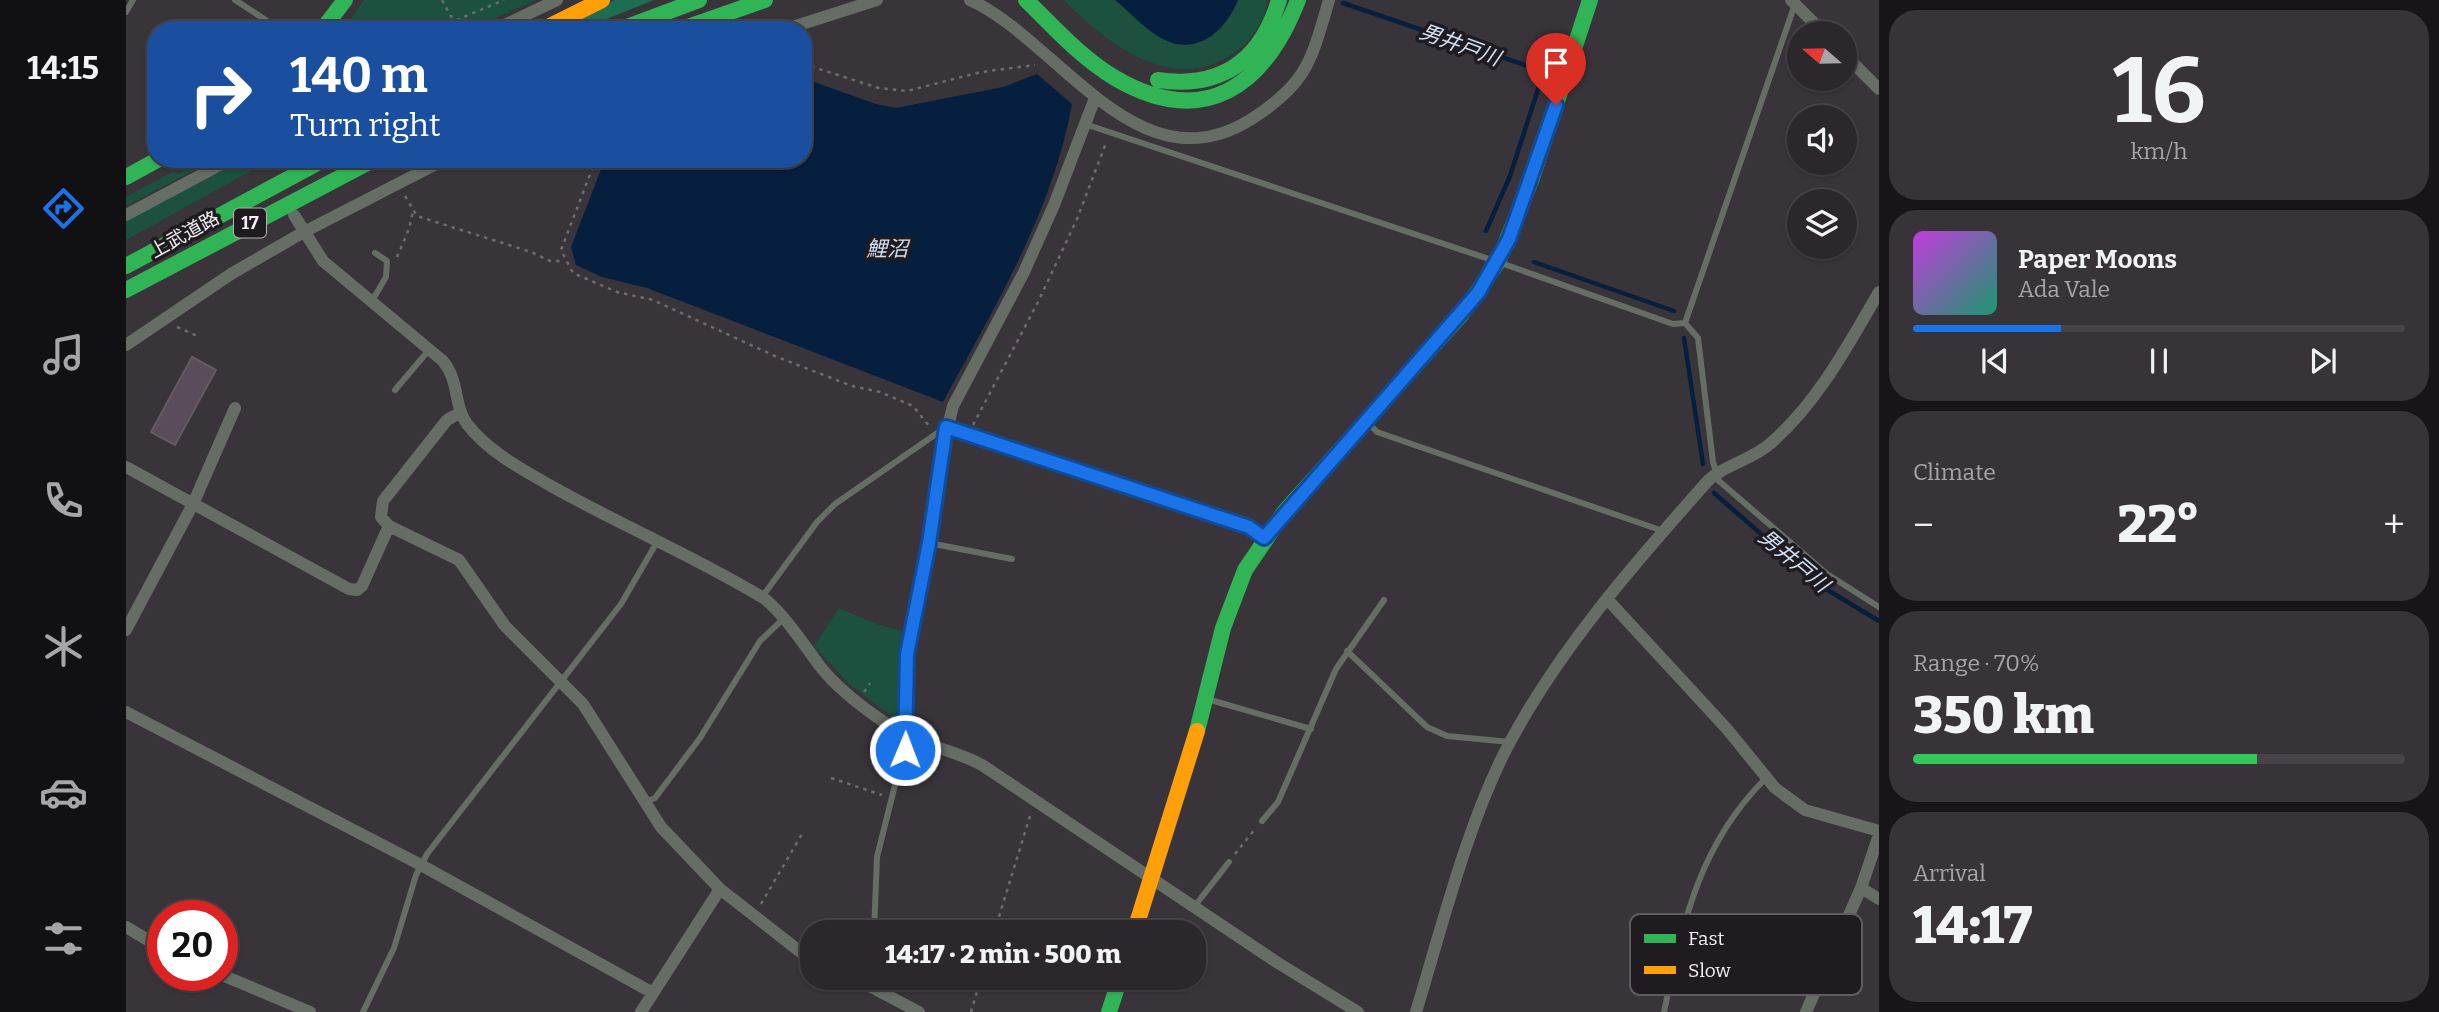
<!DOCTYPE html>
<html lang="en">
<head>
<meta charset="utf-8">
<style>
	body { margin:0; font-family:Bitter,"Noto Sans JP",serif; background:#373338; color:#f1f3f6; height:100vh; display:flex; flex-direction:column; font-size:26px; white-space:nowrap }
	* { box-sizing:border-box; margin:0 }
	p { font-size:23px; color:#a6a5a9 }
	.icon { flex:none; width:38px; height:38px; fill:none; stroke:currentColor; stroke-width:2; stroke-linecap:round; stroke-linejoin:round }
	.map { position:relative; flex:1; overflow:hidden }
	.side { display:flex; flex-direction:column; gap:10px; padding:10px; background:#181518; width:560px }
	.side>* { flex:none }
	.banner { position:absolute; left:21px; top:21px; width:665px; height:147px; border-radius:28px; box-shadow:0 2px 5px #0004,0 0 0 2px #474448; background:#1a4fa0; color:#fff; overflow:hidden }
	.needle { width:46px; rotate:290deg }
	.fabs { position:absolute; left:1661px; top:21px; display:grid; gap:14px }
	.fabs a { display:grid; place-items:center; width:70px; height:70px; border-radius:50%; background:#2b272c; box-shadow:0 2px 5px #0004,0 0 0 2px #474448; font-size:35px }
	.speed { position:absolute; left:21px; top:900px; display:flex; gap:14px; font-size:35px; font-weight:700; text-align:center }
	.speed>* { display:grid; place-content:center; width:91px; height:91px; border-radius:50%; background:#2b272c; box-shadow:0 2px 5px #0004,0 0 0 2px #474448; line-height:1 }
	.speed .limit { border:10px solid #d22; background:#fff; color:#111 }
	.pin { position:absolute; display:grid; place-items:center; width:60px; height:60px; color:#fff; margin:-72px -30px; border-radius:50% 50% 50% 0; rotate:-45deg; box-shadow:0 0 7px #0007 }
	.pin .icon { rotate:45deg }
	.me { position:absolute; width:77px; margin:-38px; rotate:1deg; stroke-linejoin:round; filter:drop-shadow(0 0 5px #0008) }
	.turn { display:flex; align-items:center; gap:24px; height:147px; padding:0 28px; font-size:32px }
	.turn .icon { width:91px; height:91px; stroke-width:2.5 }
	.turn b { display:block; font-size:49px; line-height:60px }
	.big { font-size:52px; font-weight:800; line-height:1.1 }
	.side .widget { flex:1; display:flex; flex-direction:column; justify-content:center; gap:10px; min-width:0; padding:0 24px; border-radius:28px; background:#373338 }
	.side .dial { align-items:center; gap:0 }
	.dial b { font-size:91px; line-height:1 }
	.song { display:flex; align-items:center; gap:21px }
	.cover { width:84px; height:84px; border-radius:10px; background:linear-gradient(135deg,hsl(290 70% 55%),hsl(160 70% 35%)) }
	.played { height:7px; border-radius:4px; background:linear-gradient(90deg,#1a73e8 30%,#474448 30%) }
	.keys { display:flex; justify-content:space-around; direction:ltr }
	.heat { display:flex; justify-content:space-between; align-items:center; font-size:38px; direction:ltr }
	.charge { height:10px; border-radius:5px; background:linear-gradient(90deg,#34c759 70%,#474448 0) }
	.trip { position:absolute; left:674px; top:920px; width:406px; height:70px; border-radius:28px; background:#2b272c; box-shadow:0 2px 5px #0004,0 0 0 2px #474448; font-weight:800; line-height:70px; text-align:center }
	main { display:flex; flex:1; min-height:0 }
	.tab-bar { display:flex; flex-direction:column; width:126px; justify-content:space-around; align-items:center; background:#111012; color:#a6a5a9 }
	.tab-bar .icon { width:49px; height:49px }
	.tab-bar .on { color:#1a73e8 }
	.tab-bar b { font-size:32px; color:#f1f3f6 }
	.map>svg:first-child { display:block }
</style>
</head>
<body>
<main>
<nav class="tab-bar">
<b>14:15</b>
<svg class="icon on" aria-label="directions" viewBox="0 0 24 24"><path d="M12 3l9 9-9 9-9-9zM9 14v-3h6M13 9l2 2-2 2"/></svg>
<svg class="icon" aria-label="music" viewBox="0 0 24 24"><path d="M9 18V5l10-2v13"/><circle cx="6" cy="18" r="3"/><circle cx="16" cy="16" r="3"/></svg>
<svg class="icon" aria-label="phone" viewBox="0 0 24 24"><path d="M5 4h4l2 5-3 2q2 4 5 5l2-3 5 2v4C11 20 4 13 5 4z"/></svg>
<svg class="icon" aria-label="climate" viewBox="0 0 24 24"><path d="M12 3v18M4 7l16 10M4 17L20 7"/></svg>
<svg class="icon" aria-label="car" viewBox="0 0 24 24"><path d="M5 17H2v-5l4-1 3-4h7l3 4 3 1v5h-3M9 17h6M6 11h13"/><circle cx="7" cy="17" r="2"/><circle cx="17" cy="17" r="2"/></svg>
<svg class="icon" aria-label="filters" viewBox="0 0 24 24"><path d="M4 7h16M4 17h16"/><circle cx="9" cy="7" r="2"/><circle cx="15" cy="17" r="2"/></svg>
</nav>
<div class="map">
<svg width="1753" height="1012" viewBox="0 0 1753 1012">
	<rect width="100%" height="100%" fill="#39343a"/>
	<path fill="#1b513e" d="M238,0H410L343,30H217Z
		M938,0H1141C1140,19 1127,39 1112,50C1051,98 983,46 938,0Z
		M80,159H89L0,206V197L48,171L52,174Z
		M119,159L130,168L0,240V221Z
		M713,608L750,624L780,632L775,676L776,718L772,721L722,683L688,646Z"/>
	<path fill="#1d6d53" d="M489,0H528L453,30H431Z"/>
	<path fill="#061f3f" d="M989,0H1112C1101,28 1074,55 1041,41C1022,33 1005,13 989,0Z
		M911,74L946,104C927,211 868,308 817,402L521,288L476,277L450,265L445,247L479,159H677V78L750,104L770,108L877,87Z"/>
	<g fill="none" stroke-linecap="round" stroke-linejoin="round">
		<path stroke="#061f3f" stroke-width="4.5" d="M1217,3L1405,67L1413,73L1415,80L1384,176L1360,231
			M1408,262L1548,311
			M1558,338L1577,464
			M1588,493L1695,586L1753,621"/>
	</g>
	<path fill="#5b4c59" stroke="#625d62" stroke-width="2" d="M66,357L90,370L49,445L25,432Z"/>
	<g fill="none" stroke-linecap="round" stroke-linejoin="round">
		<path stroke="#6b6d6b" stroke-width="2.5" stroke-dasharray="3.5 5" stroke-linecap="butt" d="M316,0L328,22
			M307,30L378,0
			M677,64L753,88L781,91L855,72L909,65
			M470,159L435,250L447,273L491,292L527,300L651,357L726,386L754,392L787,406L803,426
			M279,196L291,216L405,252L424,261H438
			M271,257L283,229L287,211
			M51,327L74,337
			M847,425L912,302L951,219L980,143
			M738,692L744,683
			M705,778L756,795
			M1109,854L1129,829
			M635,904L676,834
			M868,933L904,816
			M845,1012L855,978"/>
		<path stroke="#666d64" stroke-width="6" d="M109,0L155,30
			M0,12L7,0
			M959,124L1372,262L1547,324L1559,323L1572,338L1587,462L1593,481L1701,574L1753,607
			M246,301L260,277L261,261L249,253
			M1559,323L1669,4
			M269,390L303,350
			M1241,422L1251,432L1537,531
			M803,543L886,559
			M636,597L691,522L709,504L820,427L1123,527L1136,537
			M1221,651L1301,727L1321,736L1384,742
			M1081,699L1185,729
			M520,802L529,798L574,738L634,641L658,618
			M1136,821L1152,802L1210,669L1258,600
			M1068,907L1103,862
			M748,933L751,857L781,737
			M237,1012L268,948L290,875L301,854L495,604L531,542
			M1538,1012C1557,923 1572,846 1639,779"/>
		<path stroke="#666d64" stroke-width="12" d="M844,0C931,39 1012,190 1124,120C1181,84 1185,62 1203,0
			M1665,0L1698,33
			M368,30L431,0
			M657,30L751,0
			M1718,54L1753,89
			M139,159L140,163
			M0,215L105,159
			M168,215L197,261L317,361C334,382 327,404 341,424C364,454 404,474 436,492C503,529 574,559 639,599C661,618 676,642 693,665C712,690 741,711 767,728C794,746 827,749 856,765L1152,963L1232,1012
			M0,345L105,274L176,233L320,159
			M335,412L321,420L257,501L255,517L263,526L333,560L379,626L457,704L535,827L594,889L686,961
			M0,467L223,589L231,590L236,586L263,526
			M1482,600L1601,729L1649,788L1679,810L1753,831
			M0,630L67,504L109,408
			M0,712L295,865L527,993
			M781,737V654L803,543L814,459L827,406L898,272L928,205L969,98
			M1735,888L1753,899
			M0,927L37,949
			M96,975L184,1012
			M728,978L793,1012
			M515,1012L594,889
			M1290,1012C1316,927 1342,820 1384,742C1435,647 1508,564 1579,484C1594,466 1625,461 1645,443C1692,402 1722,345 1753,292
			M1680,1012L1735,888L1753,835"/>
		<path stroke="#30b455" stroke-width="16" d="M900,0C928,27 955,58 989,78C1078,130 1138,87 1172,0
			M196,30L219,0
			M493,30L573,0
			M553,30L639,0
			M1032,80C1095,89 1135,61 1153,0
			M0,177L33,159
			M0,266L199,159
			M0,290L249,159
			M1071,731L1097,628L1119,570L1159,511L1335,315L1372,262L1406,178L1464,0
			M983,1012L994,978"/>
		<path stroke="#ff9f0a" stroke-width="16" d="M416,30L476,0
			M1008,933L1071,731"/>
	</g>
	<g fill="none" stroke-linecap="round" stroke-linejoin="round">
		<defs>
			<path id="route" d="M779,750L781,654L803,543L820,427L1123,527L1138,538L1352,293L1383,239L1430,105"/>
		</defs>
		<use href="#route" stroke="#114b97" stroke-width="18"/>
		<use href="#route" stroke="#1a73e8" stroke-width="12"/>
	</g>
	<g text-anchor="middle" stroke-width="7" stroke-linejoin="round" paint-order="stroke">
		<rect fill="#1f1b20" stroke="#b5afb6" stroke-width="2" x="108" y="208.5" width="32" height="29" rx="5"/>
		<g font-size="18" font-weight="bold" fill="#f5eff6">
			<text x="124" y="229">17</text>
		</g>
		<g font-size="19" fill="#f5eff6" stroke="#1f1b20">
			<text transform="translate(58 234) rotate(-29)" y="7">上武道路</text>
		</g>
		<g font-size="21" font-style="italic" fill="#d1e0f3" stroke="#1f1b20">
			<text transform="translate(1334 45) rotate(20)" y="7">男井戸川</text>
			<text x="761" y="256">鯉沼</text>
			<text transform="translate(1668 561) rotate(40)" y="7">男井戸川</text>
		</g>
	</g>
	<rect x="1504" y="914" width="232" height="81" rx="10" fill="#1f1b20" stroke="#5f5b60" stroke-width="2"/>
	<rect x="1518" y="934" width="32" height="9" fill="#30b455"/>
	<rect x="1518" y="966" width="32" height="8" fill="#ff9f0a"/>
	<g font-size="19" fill="#f5eff6">
		<text x="1562" y="945">Fast</text>
		<text x="1562" y="977">Slow</text>
	</g>
</svg>
<div class="fabs">
<a><svg class="needle" viewBox="-14 -14 28 28"><path d="M0-13l5 13h-10z" fill="#e53935"/><path d="M0 13l5-13h-10z" fill="#a6a5a9"/></svg></a>
<a><svg class="icon" aria-label="sound" viewBox="0 0 24 24"><path d="M4 9h4l5-4v14l-5-4H4zM17 9q2 3 0 6"/></svg></a>
<a><svg class="icon" aria-label="layers" viewBox="0 0 24 24"><path d="M12 4l9 5-9 5-9-5zM3 14l9 5 9-5"/></svg></a>
</div>
<div class="speed"><div class="limit">20</div></div>
<div class="pin" style="left:1430px;top:105px;background:#d93025"><svg class="icon" aria-label="arrive" viewBox="0 0 24 24"><path d="M6 21V4h12l-3 4 3 4H6"/></svg></div>
<svg class="me" style="left:779px;top:750px" viewBox="-20 -20 40 40"><circle r="17" fill="#1a73e8" stroke="#fff" stroke-width="3"/><path d="M0-11L8 9 0 5-8 9z" fill="#fff"/></svg>
<div class="trip">14:17 · 2 min · 500 m</div>
<div class="banner">
<div class="turn"><svg class="icon" aria-label="right" viewBox="0 0 24 24"><path d="M7 20v-9h11M14 6l5 5-5 5"/></svg><div><b>140 m</b>Turn right</div></div>
</div>
</div>
<section class="side">
<div class="widget dial"><b>16</b><p>km/h</p></div>
<div class="widget">
<div class="song"><i class="cover"></i><div><b>Paper Moons</b><p>Ada Vale</p></div></div>
<div class="played"></div>
<div class="keys"><svg class="icon" aria-label="previous" viewBox="0 0 24 24"><path d="M18 5L8 12l10 7zM5 5v14"/></svg><svg class="icon" aria-label="pause" viewBox="0 0 24 24"><path d="M8 5v14M16 5v14"/></svg><svg class="icon" aria-label="next" viewBox="0 0 24 24"><path d="M6 5l10 7-10 7zM19 5v14"/></svg></div>
</div>
<div class="widget"><p>Climate</p>
<div class="heat"><a>−</a><b class="big">22°</b><a>+</a></div>
</div>
<div class="widget"><p>Range · 70%</p><b class="big">350 km</b><div class="charge"></div></div>
<div class="widget"><p>Arrival</p><b class="big">14:17</b></div>
</section>
</main>
</body>
</html>
